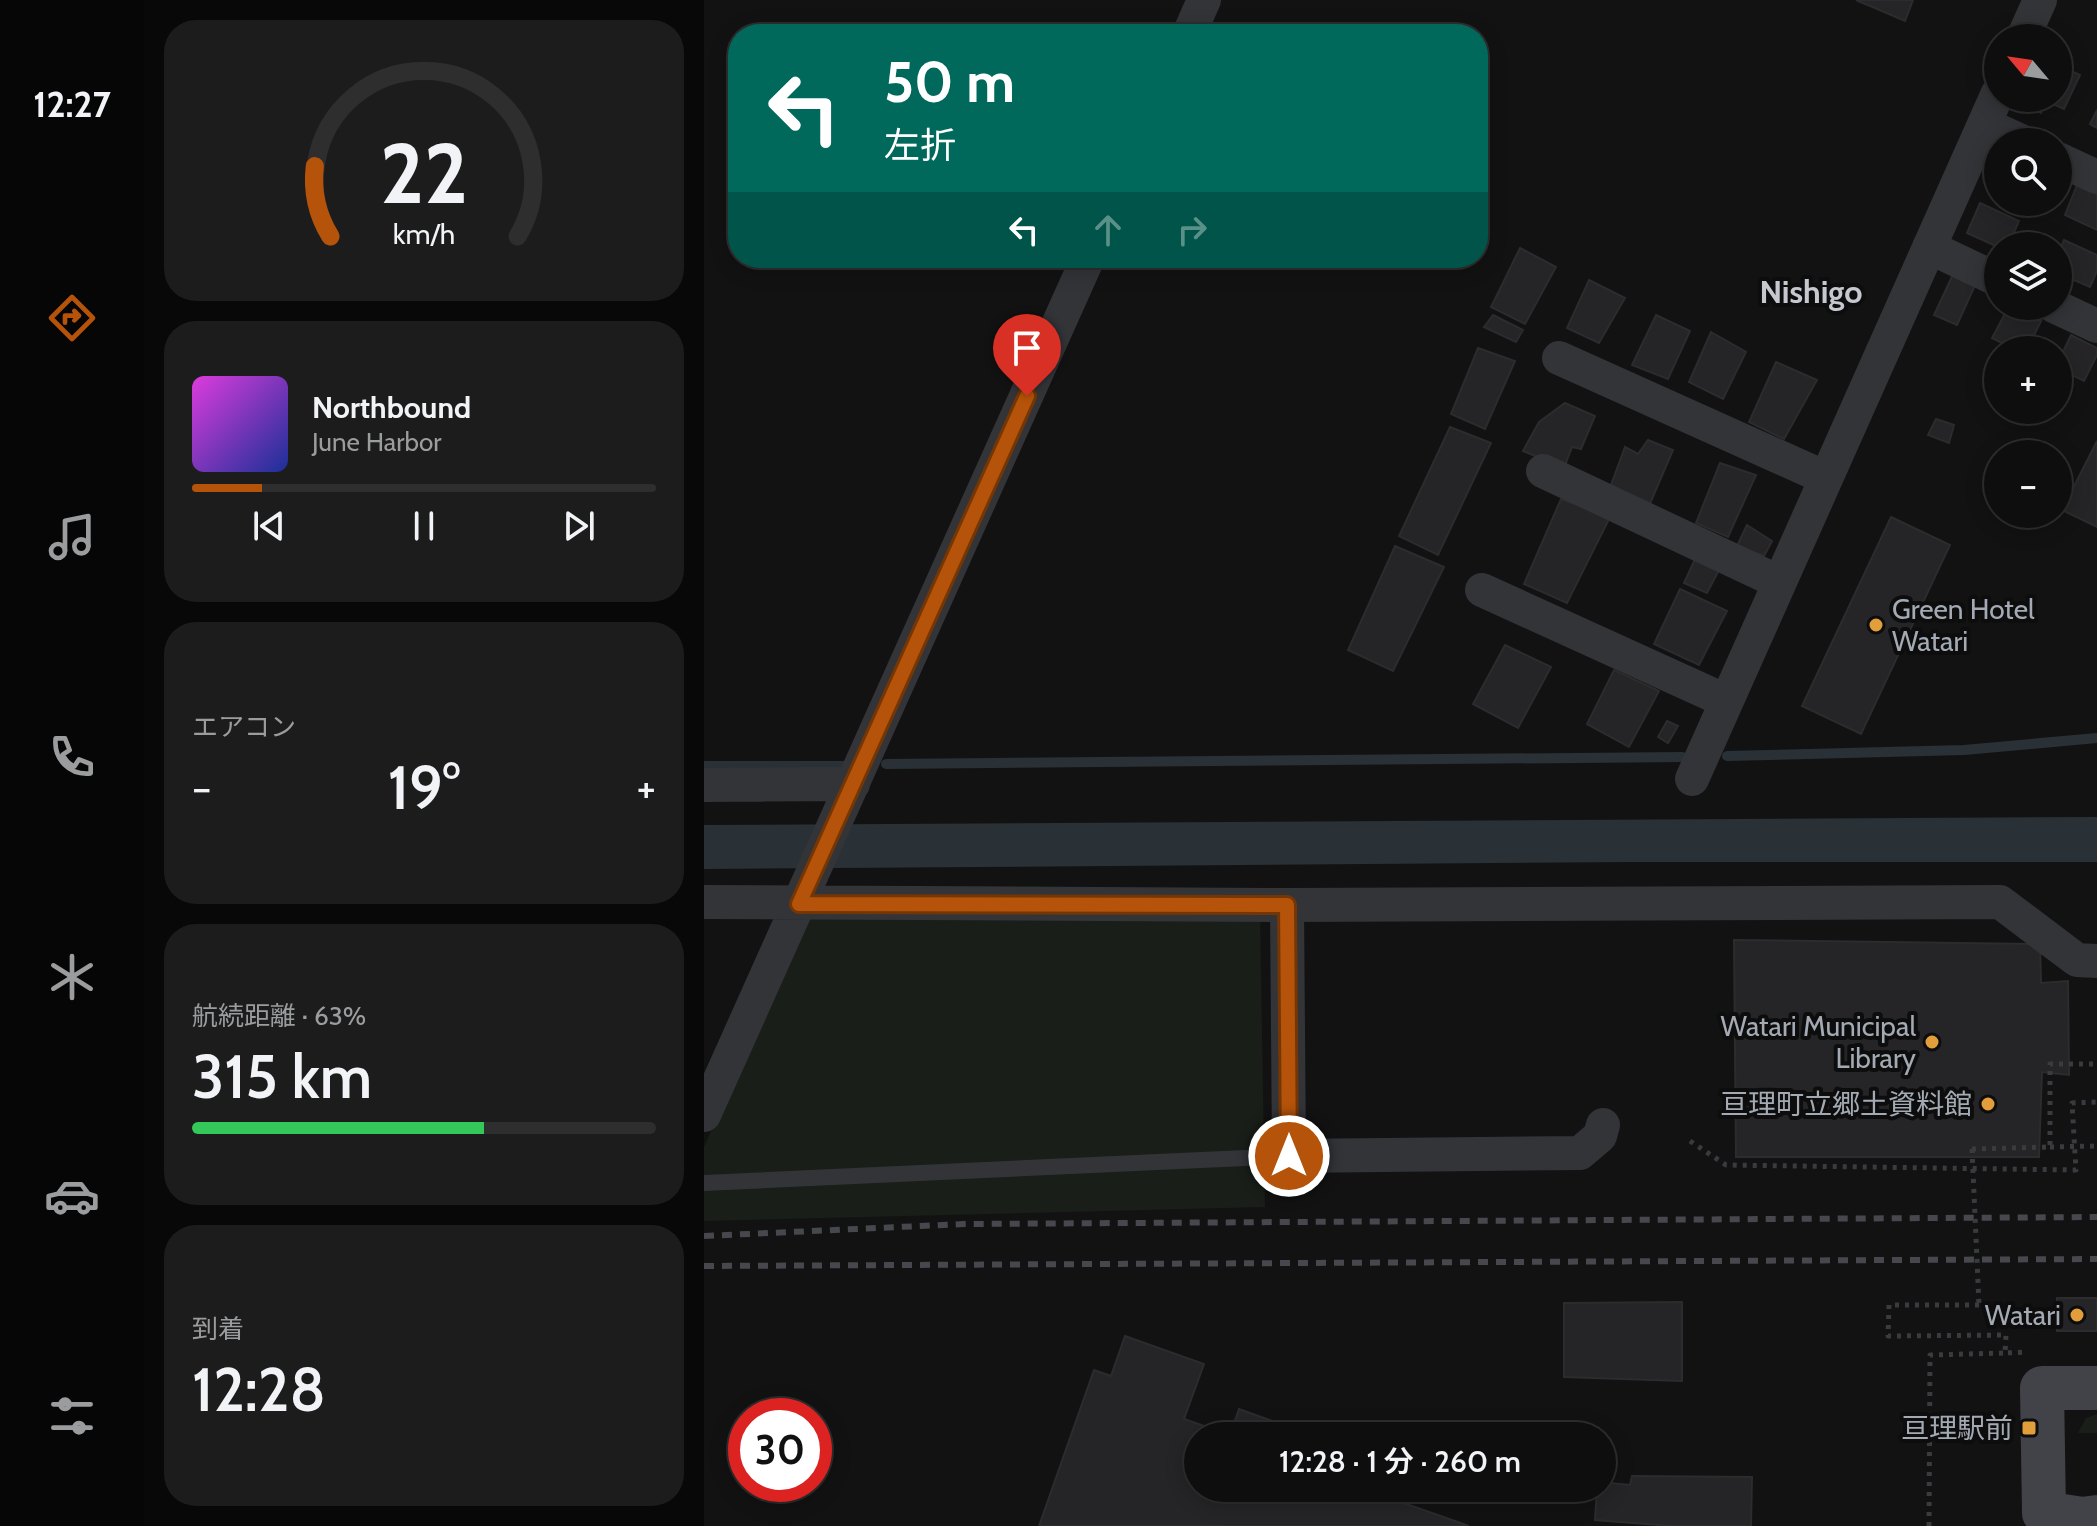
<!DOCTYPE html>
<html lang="ja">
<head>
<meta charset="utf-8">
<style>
	body { margin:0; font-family:Cabin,"Noto Sans JP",sans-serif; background:#1c1c1c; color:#f1f3f6; height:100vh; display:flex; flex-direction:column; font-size:30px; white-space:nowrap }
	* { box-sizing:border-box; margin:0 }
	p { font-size:26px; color:#9b9c9e }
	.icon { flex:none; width:44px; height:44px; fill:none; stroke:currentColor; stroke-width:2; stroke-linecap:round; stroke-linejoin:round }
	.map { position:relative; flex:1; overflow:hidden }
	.details { display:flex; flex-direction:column; gap:20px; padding:20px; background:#080808; width:560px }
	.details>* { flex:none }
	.banner { position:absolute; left:24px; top:24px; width:760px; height:244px; border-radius:32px; box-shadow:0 4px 20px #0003,0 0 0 2px #2e2e2e; background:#00695c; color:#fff; overflow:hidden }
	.needle { width:52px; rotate:299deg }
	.fabs { position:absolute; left:1280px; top:24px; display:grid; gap:16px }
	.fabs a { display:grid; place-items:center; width:88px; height:88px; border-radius:50%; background:#0e0e0e; box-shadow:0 4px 20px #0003,0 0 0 2px #2e2e2e; font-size:40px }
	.speed { position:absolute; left:24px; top:1398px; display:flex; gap:16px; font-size:40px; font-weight:700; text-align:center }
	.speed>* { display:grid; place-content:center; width:104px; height:104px; border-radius:50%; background:#0e0e0e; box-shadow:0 4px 20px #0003,0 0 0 2px #2e2e2e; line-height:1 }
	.speed .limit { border:12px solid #d22; background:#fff; color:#111 }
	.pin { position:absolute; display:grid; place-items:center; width:68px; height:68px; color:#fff; margin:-82px -34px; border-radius:50% 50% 50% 0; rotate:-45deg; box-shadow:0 0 8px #0007 }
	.pin .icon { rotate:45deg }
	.me { position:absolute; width:88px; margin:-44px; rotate:0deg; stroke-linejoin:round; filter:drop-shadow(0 0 6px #0008) }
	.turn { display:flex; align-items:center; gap:28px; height:168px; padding:0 24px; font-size:36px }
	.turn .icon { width:104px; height:104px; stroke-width:2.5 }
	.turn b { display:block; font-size:56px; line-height:68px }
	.lanes { display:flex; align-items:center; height:76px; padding:0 24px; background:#0003; justify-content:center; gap:40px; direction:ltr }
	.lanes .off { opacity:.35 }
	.big { font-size:60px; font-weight:600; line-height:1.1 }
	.details .widget { flex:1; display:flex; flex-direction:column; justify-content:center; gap:12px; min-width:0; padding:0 28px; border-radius:32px; background:#1c1c1c }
	.details .dial { align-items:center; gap:0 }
	.dial svg { height:208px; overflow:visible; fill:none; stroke:#2e2e2e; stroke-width:7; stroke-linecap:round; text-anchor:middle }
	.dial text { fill:#f1f3f6; stroke:none }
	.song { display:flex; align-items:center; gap:24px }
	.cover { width:96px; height:96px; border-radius:12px; background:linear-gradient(135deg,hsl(300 70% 55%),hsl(230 70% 35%)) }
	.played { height:8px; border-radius:4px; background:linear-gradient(90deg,#b45309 15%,#2e2e2e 15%) }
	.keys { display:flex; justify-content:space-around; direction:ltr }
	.heat { display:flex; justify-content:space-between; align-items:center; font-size:44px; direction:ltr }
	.charge { height:12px; border-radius:6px; background:linear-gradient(90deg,#34c759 63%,#2e2e2e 0) }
	.trip { position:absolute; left:480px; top:1422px; width:432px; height:80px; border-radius:40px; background:#0e0e0e; box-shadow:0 4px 20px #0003,0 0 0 2px #2e2e2e; font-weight:600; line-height:80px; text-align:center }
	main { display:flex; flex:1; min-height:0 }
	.menu { display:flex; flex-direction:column; width:144px; justify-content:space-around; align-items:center; background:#060606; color:#9b9c9e }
	.menu .icon { width:56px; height:56px }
	.menu .selected { color:#b45309 }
	.menu b { font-size:36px; color:#f1f3f6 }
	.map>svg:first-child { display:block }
</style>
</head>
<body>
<main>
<nav class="menu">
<b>12:27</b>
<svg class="icon selected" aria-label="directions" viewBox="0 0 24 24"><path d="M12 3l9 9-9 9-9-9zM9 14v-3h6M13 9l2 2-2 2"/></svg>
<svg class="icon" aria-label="music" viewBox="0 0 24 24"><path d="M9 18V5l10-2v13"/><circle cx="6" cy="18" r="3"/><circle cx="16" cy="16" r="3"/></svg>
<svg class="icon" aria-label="phone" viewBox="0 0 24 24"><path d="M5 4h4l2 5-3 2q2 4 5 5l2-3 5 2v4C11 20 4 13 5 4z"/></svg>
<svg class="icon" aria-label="climate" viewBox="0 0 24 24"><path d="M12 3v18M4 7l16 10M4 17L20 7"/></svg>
<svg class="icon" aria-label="car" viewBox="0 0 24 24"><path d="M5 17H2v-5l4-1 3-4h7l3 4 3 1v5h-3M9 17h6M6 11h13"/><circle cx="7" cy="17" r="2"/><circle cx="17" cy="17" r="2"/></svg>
<svg class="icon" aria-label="filters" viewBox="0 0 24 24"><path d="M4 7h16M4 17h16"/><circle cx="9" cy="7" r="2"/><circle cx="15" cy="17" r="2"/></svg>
</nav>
<section class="details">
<div class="widget dial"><svg viewBox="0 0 100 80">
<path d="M14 69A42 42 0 1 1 86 69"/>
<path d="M14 69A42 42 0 0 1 8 42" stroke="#b45309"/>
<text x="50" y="56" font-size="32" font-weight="700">22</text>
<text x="50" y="72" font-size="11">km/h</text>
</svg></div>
<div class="widget">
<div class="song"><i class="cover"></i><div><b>Northbound</b><p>June Harbor</p></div></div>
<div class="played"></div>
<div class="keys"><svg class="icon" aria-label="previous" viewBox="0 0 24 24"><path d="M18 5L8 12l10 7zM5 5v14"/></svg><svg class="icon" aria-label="pause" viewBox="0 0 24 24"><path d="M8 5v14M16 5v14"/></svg><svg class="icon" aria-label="next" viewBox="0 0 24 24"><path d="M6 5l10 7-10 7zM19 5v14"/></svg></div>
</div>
<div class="widget"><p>エアコン</p>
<div class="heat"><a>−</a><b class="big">19°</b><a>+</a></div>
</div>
<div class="widget"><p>航続距離 · 63%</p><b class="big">315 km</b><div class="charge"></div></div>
<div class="widget"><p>到着</p><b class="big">12:28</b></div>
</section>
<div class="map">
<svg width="1393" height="1526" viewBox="0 0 1393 1526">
	<rect width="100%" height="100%" fill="#121213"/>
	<path fill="#191e19" d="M103,913H556L561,1207L0,1221V1147Z
		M1393,1414V1433H1374L1382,1418Z"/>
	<path fill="#293136" d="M1393,817V862H927L0,869V825Z"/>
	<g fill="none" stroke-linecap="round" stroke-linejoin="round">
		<path stroke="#293136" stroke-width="10" d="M1023,756L1260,750L1393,738
			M182,764L978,757
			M0,766H138"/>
	</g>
	<path fill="#252527" stroke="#2c2c2f" stroke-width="2" d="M1152,0H1209L1201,21Z
		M1354,65L1376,75L1360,109L1342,101L1337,113L1322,106L1326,98H1354Z
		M1393,110V128L1386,124Z
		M1373,185L1393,194V230L1361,215Z
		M1276,203L1315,221L1304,246L1294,247L1263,233Z
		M1360,240L1393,255V271L1386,287L1354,273V254Z
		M816,248L852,267L821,324L787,307Z
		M1251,270L1273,281L1253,325L1230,315Z
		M885,280L921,298L895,343L863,328Z
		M1305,306L1337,321L1323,350H1312L1288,338Z
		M789,315L819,330L812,342L780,327Z
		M952,315L986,331L964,379L928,365Z
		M1007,332L1042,352L1019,399L985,382Z
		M1367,335L1393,348V355L1380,381L1354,368V362Z
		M774,348L811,361L781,429L747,414Z
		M1072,362L1113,380L1080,439L1045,422Z
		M861,403L891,416L877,449L868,447L860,468L819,451L835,422Z
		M1232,419L1250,425L1245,443L1224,435Z
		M746,427L787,443L734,555L695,536Z
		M944,440L969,450L945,506L907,485L921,447L934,454Z
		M1393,441V527L1358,510Z
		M1016,463L1052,475L1024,537L992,523Z
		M857,499L906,517L863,603L820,584Z
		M1187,517L1246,545L1157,734L1098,706Z
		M1043,525L1068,541L1060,556L1033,546Z
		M691,546L740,567L689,671L644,650Z
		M991,559L1015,570L1003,593L980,583Z
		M976,589L1023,611L995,665L950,644Z
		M801,645L847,667L814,728L769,704Z
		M910,670L955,691L925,747L883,724Z
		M963,721L974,726L964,743L954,737Z
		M1030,940L1336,944L1337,983L1364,981L1365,1075L1338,1072L1335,1157H1032Z
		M1353,1298H1393V1331H1353Z
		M978,1302V1381L860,1377V1303Z
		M421,1336L500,1364L480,1419L526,1435L535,1409L610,1436H494V1488H657L765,1526H335L390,1370L407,1376Z
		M717,1428L821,1433L820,1436H717Z
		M928,1476L1048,1477L1047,1526H968L891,1520L893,1488H898V1482L926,1485Z"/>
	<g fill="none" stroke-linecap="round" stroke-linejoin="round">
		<path stroke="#393b3f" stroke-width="5" stroke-dasharray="4 6" stroke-linecap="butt" d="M986,1141L1022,1165L1372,1170L1368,1103L1393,1102
			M1268,1149L1346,1147V1064H1393
			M1275,1305H1185L1184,1336L1302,1335L1301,1353L1324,1352
			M1225,1526L1226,1355L1301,1353"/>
		<path stroke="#333438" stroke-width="16" d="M0,1183L585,1156"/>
		<path stroke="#333438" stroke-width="34" d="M485,34L500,0
			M1319,38L1336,0
			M1280,124L1319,142
			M1354,159L1393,177
			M1225,247L1294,280
			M1350,306L1393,326
			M855,358L1122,478
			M839,471L1075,582
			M778,590L1022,701
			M988,779L1294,93
			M0,785L149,784
			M0,902L583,905
			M0,1115L384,258
			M899,1125L896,1136L876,1153L585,1156L583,905L1296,902L1373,960L1393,961"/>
		<path stroke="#414348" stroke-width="44" d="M1393,1388H1338L1340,1513L1378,1519L1393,1517"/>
		<path stroke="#46484d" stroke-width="6" stroke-dasharray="10 8" stroke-linecap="butt" d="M0,1236L260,1224L1393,1217
			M0,1266L1393,1259"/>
		<path stroke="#393b3f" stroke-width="5" stroke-dasharray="4 6" stroke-linecap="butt" d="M1346,1147L1393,1146
			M1268,1149L1275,1305"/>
	</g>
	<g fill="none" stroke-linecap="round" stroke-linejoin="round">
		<defs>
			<path id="route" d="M323,396L95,904L583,905L585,1156"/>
		</defs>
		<use href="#route" stroke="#753606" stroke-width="20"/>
		<use href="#route" stroke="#b45309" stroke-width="14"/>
	</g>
	<g fill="#e29e3b" stroke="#0d0d0e" stroke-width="3">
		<circle cx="1172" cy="625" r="8"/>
		<circle cx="1228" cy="1042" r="8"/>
		<circle cx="1284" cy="1104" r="8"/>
		<circle cx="1373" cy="1315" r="8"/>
		<rect x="1317" y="1420" width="16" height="16" rx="4"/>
	</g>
	<g text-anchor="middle" stroke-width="8" stroke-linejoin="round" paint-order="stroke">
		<g font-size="28" fill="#a4aab3" stroke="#0d0d0e" text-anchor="end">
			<text x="1188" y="619" text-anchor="start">Green Hotel<tspan x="1188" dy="32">Watari</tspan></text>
			<text x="1212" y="1036">Watari Municipal<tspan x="1212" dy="32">Library</tspan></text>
			<text x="1268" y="1114">亘理町立郷土資料館</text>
			<text x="1357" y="1325">Watari</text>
			<text x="1309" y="1438">亘理駅前</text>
		</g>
		<g font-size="32" font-weight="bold" fill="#c5c8cf" stroke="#0d0d0e">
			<text x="1107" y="303">Nishigo</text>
		</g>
	</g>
</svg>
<div class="fabs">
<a><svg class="needle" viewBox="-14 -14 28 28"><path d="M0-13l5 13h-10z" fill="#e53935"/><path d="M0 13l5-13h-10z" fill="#9b9c9e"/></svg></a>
<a><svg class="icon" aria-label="search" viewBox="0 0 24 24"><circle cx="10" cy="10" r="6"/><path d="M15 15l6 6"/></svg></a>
<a><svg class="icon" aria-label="layers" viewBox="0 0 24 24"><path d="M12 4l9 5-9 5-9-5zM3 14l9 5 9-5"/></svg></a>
<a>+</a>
<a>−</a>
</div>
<div class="speed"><div class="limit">30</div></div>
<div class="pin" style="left:323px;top:396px;background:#d93025"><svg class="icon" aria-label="arrive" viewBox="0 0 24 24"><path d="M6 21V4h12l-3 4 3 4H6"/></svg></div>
<svg class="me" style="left:585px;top:1156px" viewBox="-20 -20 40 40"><circle r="17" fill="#b45309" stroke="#fff" stroke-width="3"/><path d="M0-11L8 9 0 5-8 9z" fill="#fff"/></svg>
<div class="trip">12:28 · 1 分 · 260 m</div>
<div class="banner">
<div class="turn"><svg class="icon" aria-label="left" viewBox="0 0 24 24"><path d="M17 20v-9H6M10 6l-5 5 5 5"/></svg><div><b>50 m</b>左折</div></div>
<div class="lanes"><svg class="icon" aria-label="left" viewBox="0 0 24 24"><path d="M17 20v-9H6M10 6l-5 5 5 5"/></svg><svg class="icon off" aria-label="ahead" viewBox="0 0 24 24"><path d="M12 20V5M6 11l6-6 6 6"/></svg><svg class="icon off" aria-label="right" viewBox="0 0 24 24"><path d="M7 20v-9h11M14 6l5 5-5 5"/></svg></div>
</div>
</div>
</main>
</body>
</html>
